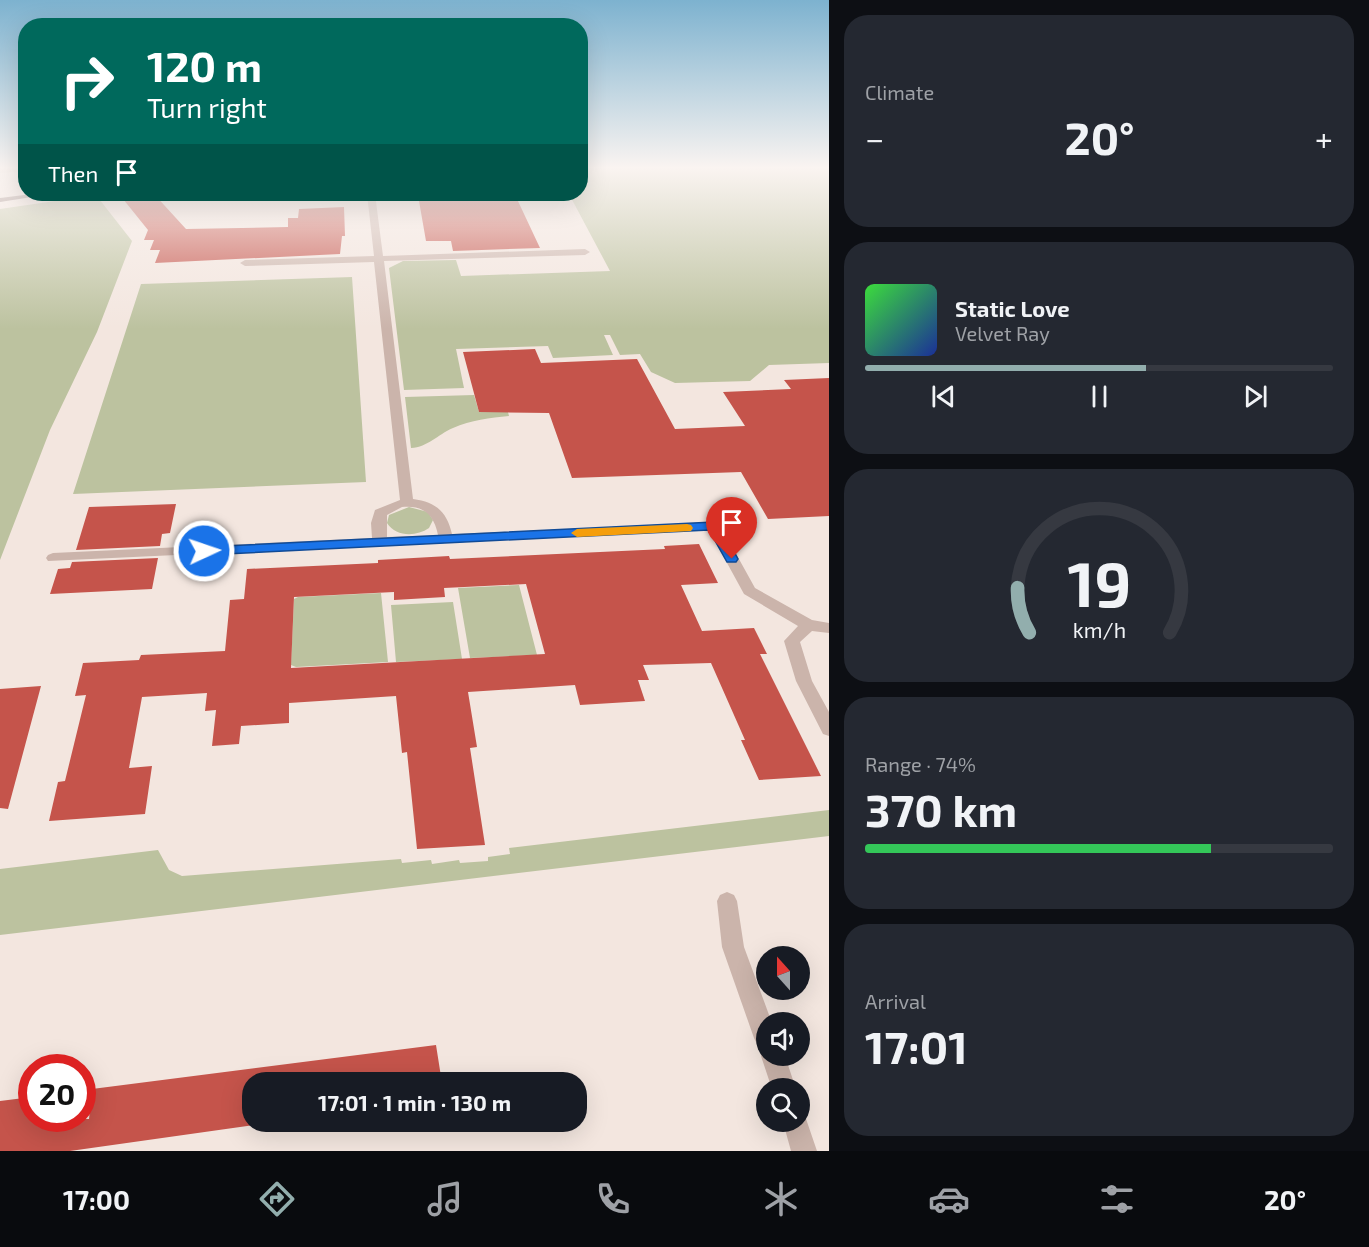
<!DOCTYPE html>
<html lang="en">
<head>
<meta charset="utf-8">
<style>
	body { margin:0; font-family:"Exo 2",sans-serif; background:#242831; color:#f1f3f6; height:100vh; display:flex; flex-direction:column; font-size:22px; white-space:nowrap }
	* { box-sizing:border-box; margin:0 }
	p { font-size:20px; color:#9ea1a6 }
	.icon { flex:none; width:33px; height:33px; fill:none; stroke:currentColor; stroke-width:2; stroke-linecap:round; stroke-linejoin:round }
	.map { position:relative; flex:1; overflow:hidden }
	.sheet { display:flex; flex-direction:column; gap:15px; padding:15px; background:#0d0f14; width:540px }
	.sheet>* { flex:none }
	.banner { position:absolute; left:18px; top:18px; width:570px; height:183px; border-radius:24px; box-shadow:0 6px 24px #0002; background:#00695c; color:#fff; overflow:hidden }
	.needle { width:39px; rotate:339deg }
	.fabs { position:absolute; left:756px; top:946px; display:grid; gap:12px }
	.fabs a { display:grid; place-items:center; width:54px; height:54px; border-radius:50%; background:#171b24; box-shadow:0 6px 24px #0002; font-size:30px }
	.speed { position:absolute; left:18px; top:1054px; display:flex; gap:12px; font-size:30px; font-weight:700; text-align:center }
	.speed>* { display:grid; place-content:center; width:78px; height:78px; border-radius:50%; background:#171b24; box-shadow:0 6px 24px #0002; line-height:1 }
	.speed .limit { border:9px solid #d22; background:#fff; color:#111 }
	.pin { position:absolute; display:grid; place-items:center; width:51px; height:51px; color:#fff; margin:-62px -26px; border-radius:50% 50% 50% 0; rotate:-45deg; box-shadow:0 0 6px #0007 }
	.pin .icon { rotate:45deg }
	.me { position:absolute; width:66px; margin:-33px; rotate:87deg; stroke-linejoin:round; filter:drop-shadow(0 0 4px #0008) }
	.turn { display:flex; align-items:center; gap:21px; height:126px; padding:0 30px; font-size:27px }
	.turn .icon { width:78px; height:78px; stroke-width:2.5 }
	.turn b { display:block; font-size:42px; line-height:51px }
	.then { display:flex; align-items:center; height:57px; padding:0 30px; background:#0003; gap:12px; font-size:22px }
	.big { font-size:45px; font-weight:700; line-height:1.1 }
	.sheet .tile { flex:1; display:flex; flex-direction:column; justify-content:center; gap:9px; min-width:0; padding:0 21px; border-radius:24px; background:#242831 }
	.sheet .dial { align-items:center; gap:0 }
	.dial svg { height:156px; overflow:visible; fill:none; stroke:#363941; stroke-width:7; stroke-linecap:round; text-anchor:middle }
	.dial text { fill:#f1f3f6; stroke:none }
	.song { display:flex; align-items:center; gap:18px }
	.cover { width:72px; height:72px; border-radius:9px; background:linear-gradient(135deg,hsl(120 70% 55%),hsl(230 70% 35%)) }
	.played { height:6px; border-radius:3px; background:linear-gradient(90deg,#92aead 60%,#363941 60%) }
	.keys { display:flex; justify-content:space-around; direction:ltr }
	.heat { display:flex; justify-content:space-between; align-items:center; font-size:33px; direction:ltr }
	.charge { height:9px; border-radius:4px; background:linear-gradient(90deg,#34c759 74%,#363941 0) }
	.trip { position:absolute; left:242px; top:1072px; width:345px; height:60px; border-radius:24px; background:#171b24; box-shadow:0 6px 24px #0002; font-weight:700; line-height:60px; text-align:center }
	.dock { display:flex; height:96px; justify-content:space-around; align-items:center; background:#090b0e; color:#9ea1a6 }
	.dock .icon { width:42px; height:42px }
	.dock .on { color:#92aead }
	.dock b { font-size:27px; color:#f1f3f6 }
	main { display:flex; flex:1; min-height:0 }
	.map>svg:first-child { display:block }
</style>
</head>
<body>
<main>
<div class="map">
<svg width="829" height="1151" viewBox="0 0 829 1151">
	<rect width="100%" height="100%" fill="#f3e6df"/>
	<path fill="#bcc29f" d="M581,168H829V363L769,365L750,381L675,383L651,372L640,354L620,355L610,335H604L613,355L553,358L548,346L456,349L464,388L404,390L389,268L403,261L456,260L461,276L610,271L569,194H580Z
		M96,195L132,241L97,332L50,430L0,560V209Z
		M352,277L366,482L73,494L141,284Z
		M474,395L479,412H508L509,416C490,418 471,420 453,428C437,435 428,447 411,448L405,397Z
		M409,507L428,512L433,520L429,528C416,537 396,537 387,523L389,515Z
		M519,585L537,655L470,658L458,588Z
		M381,593L388,662L296,667L291,665L294,599L298,597Z
		M453,602L462,659L396,662L391,605Z
		M829,810V836L0,935V869L158,850L169,870L182,876L401,859L402,863L431,860L432,864L459,860L460,863L488,861V857L510,854L509,848Z"/>
	<path fill="#c5544b" fill-rule="evenodd" d="M119,194H154L186,229L288,227V218H298L299,209L344,207L345,236H342L340,254L155,263L160,250H150L154,240H144L148,230Z
		M517,199L540,248L453,251L451,241H426L419,201Z
		M535,349L541,363L637,359L675,429L745,426L723,392L791,389L784,380L829,378V516L768,519L741,472L572,478L549,413L479,412L463,352Z
		M176,504L170,533L162,534L160,546L76,550L89,507Z
		M699,544L718,583L681,585L702,631L754,628L767,654H760L821,776L759,780L741,740H745L711,663L643,665L649,680H638L645,701L580,705L575,685L468,692L477,747L470,748L485,845L417,849L407,752L402,753L396,696L289,703V723L241,726L239,744L212,746L216,710L205,711L207,693L142,697L129,768L152,766L145,814L49,821L58,782L65,781L86,695L75,696L83,663L139,660L141,655L225,651L230,600L244,599L247,569L378,563V560L449,556L450,559L665,549L664,546ZM526,584L545,654L291,668L294,597L394,592V600L445,597L444,588Z
		M158,558L152,589L50,594L58,569L70,568L72,562Z
		M41,686L8,809L0,808V689Z
		M436,1045L442,1083H252V1122H276L70,1151H0V1101L32,1097V1119H89L92,1089Z"/>
	<g fill="none" stroke-linecap="round" stroke-linejoin="round">
		<path fill="#cbb4ab" fill-rule="evenodd" d="M26,168V171L0,173V169Z
			M367,194H375L383,256L585,249L590,252L585,255L384,261L413,499C436,502 447,512 452,534L719,523L755,588L812,620L829,623V633L812,631L800,642L812,681L829,712V736L823,734L796,681L784,641L798,626L744,594L709,530L48,561L46,558L48,555L53,553L372,538L371,523L375,510L400,500L374,262L245,266L240,263L245,260L374,256ZM402,507C424,505 434,515 438,535L387,537V515Z
			M727,892L734,895L737,901L744,947L772,1023H766V1056H785L796,1089H772L761,1056L764,1049L758,1046L754,1038L722,947L717,901L720,895Z
			M800,1111L804,1113L817,1151H791L783,1122H800Z"/>
		<path fill="#7a605b" fill-rule="evenodd" d="M32,194H51L0,202V198Z"/>
	</g>
	<linearGradient id="sky" x2="0" y2="1"><stop stop-color="#7db2cf"/><stop offset="0.51" stop-color="#faf4f1"/><stop offset="1" stop-color="#faf4f1" stop-opacity="0"/></linearGradient>
	<rect width="829" height="329" fill="url(#sky)"/>
	<path fill="#1a73e8" stroke="#114b97" stroke-width="1.5" d="M714,522L720,526L738,559L736,562H727L709,530L204,555L197,551L204,547Z"/>
	<path fill="#f59e0b" d="M687,524L691,525L693,528L691,531L577,537L571,533L577,529Z"/>
</svg>
<div class="fabs">
<a><svg class="needle" viewBox="-14 -14 28 28"><path d="M0-13l5 13h-10z" fill="#e53935"/><path d="M0 13l5-13h-10z" fill="#9ea1a6"/></svg></a>
<a><svg class="icon" aria-label="sound" viewBox="0 0 24 24"><path d="M4 9h4l5-4v14l-5-4H4zM17 9q2 3 0 6"/></svg></a>
<a><svg class="icon" aria-label="search" viewBox="0 0 24 24"><circle cx="10" cy="10" r="6"/><path d="M15 15l6 6"/></svg></a>
</div>
<div class="speed"><div class="limit">20</div></div>
<div class="pin" style="left:732px;top:559px;background:#d93025"><svg class="icon" aria-label="arrive" viewBox="0 0 24 24"><path d="M6 21V4h12l-3 4 3 4H6"/></svg></div>
<svg class="me" style="left:204px;top:551px" viewBox="-20 -20 40 40"><circle r="17" fill="#1a73e8" stroke="#fff" stroke-width="3"/><path d="M0-11L8 9 0 5-8 9z" fill="#fff"/></svg>
<div class="trip">17:01 · 1 min · 130 m</div>
<div class="banner">
<div class="turn"><svg class="icon" aria-label="right" viewBox="0 0 24 24"><path d="M7 20v-9h11M14 6l5 5-5 5"/></svg><div><b>120 m</b>Turn right</div></div>
<div class="then">Then<svg class="icon" aria-label="arrive" viewBox="0 0 24 24"><path d="M6 21V4h12l-3 4 3 4H6"/></svg></div>
</div>
</div>
<section class="sheet">
<div class="tile"><p>Climate</p>
<div class="heat"><a>−</a><b class="big">20°</b><a>+</a></div>
</div>
<div class="tile">
<div class="song"><i class="cover"></i><div><b>Static Love</b><p>Velvet Ray</p></div></div>
<div class="played"></div>
<div class="keys"><svg class="icon" aria-label="previous" viewBox="0 0 24 24"><path d="M18 5L8 12l10 7zM5 5v14"/></svg><svg class="icon" aria-label="pause" viewBox="0 0 24 24"><path d="M8 5v14M16 5v14"/></svg><svg class="icon" aria-label="next" viewBox="0 0 24 24"><path d="M6 5l10 7-10 7zM19 5v14"/></svg></div>
</div>
<div class="tile dial"><svg viewBox="0 0 100 80">
<path d="M14 69A42 42 0 1 1 86 69"/>
<path d="M14 69A42 42 0 0 1 8 46" stroke="#92aead"/>
<text x="50" y="56" font-size="32" font-weight="700">19</text>
<text x="50" y="72" font-size="11">km/h</text>
</svg></div>
<div class="tile"><p>Range · 74%</p><b class="big">370 km</b><div class="charge"></div></div>
<div class="tile"><p>Arrival</p><b class="big">17:01</b></div>
</section>
</main>
<nav class="dock">
<b>17:00</b>
<svg class="icon on" aria-label="directions" viewBox="0 0 24 24"><path d="M12 3l9 9-9 9-9-9zM9 14v-3h6M13 9l2 2-2 2"/></svg>
<svg class="icon" aria-label="music" viewBox="0 0 24 24"><path d="M9 18V5l10-2v13"/><circle cx="6" cy="18" r="3"/><circle cx="16" cy="16" r="3"/></svg>
<svg class="icon" aria-label="phone" viewBox="0 0 24 24"><path d="M5 4h4l2 5-3 2q2 4 5 5l2-3 5 2v4C11 20 4 13 5 4z"/></svg>
<svg class="icon" aria-label="climate" viewBox="0 0 24 24"><path d="M12 3v18M4 7l16 10M4 17L20 7"/></svg>
<svg class="icon" aria-label="car" viewBox="0 0 24 24"><path d="M5 17H2v-5l4-1 3-4h7l3 4 3 1v5h-3M9 17h6M6 11h13"/><circle cx="7" cy="17" r="2"/><circle cx="17" cy="17" r="2"/></svg>
<svg class="icon" aria-label="filters" viewBox="0 0 24 24"><path d="M4 7h16M4 17h16"/><circle cx="9" cy="7" r="2"/><circle cx="15" cy="17" r="2"/></svg>
<b>20°</b>
</nav>
</body>
</html>
